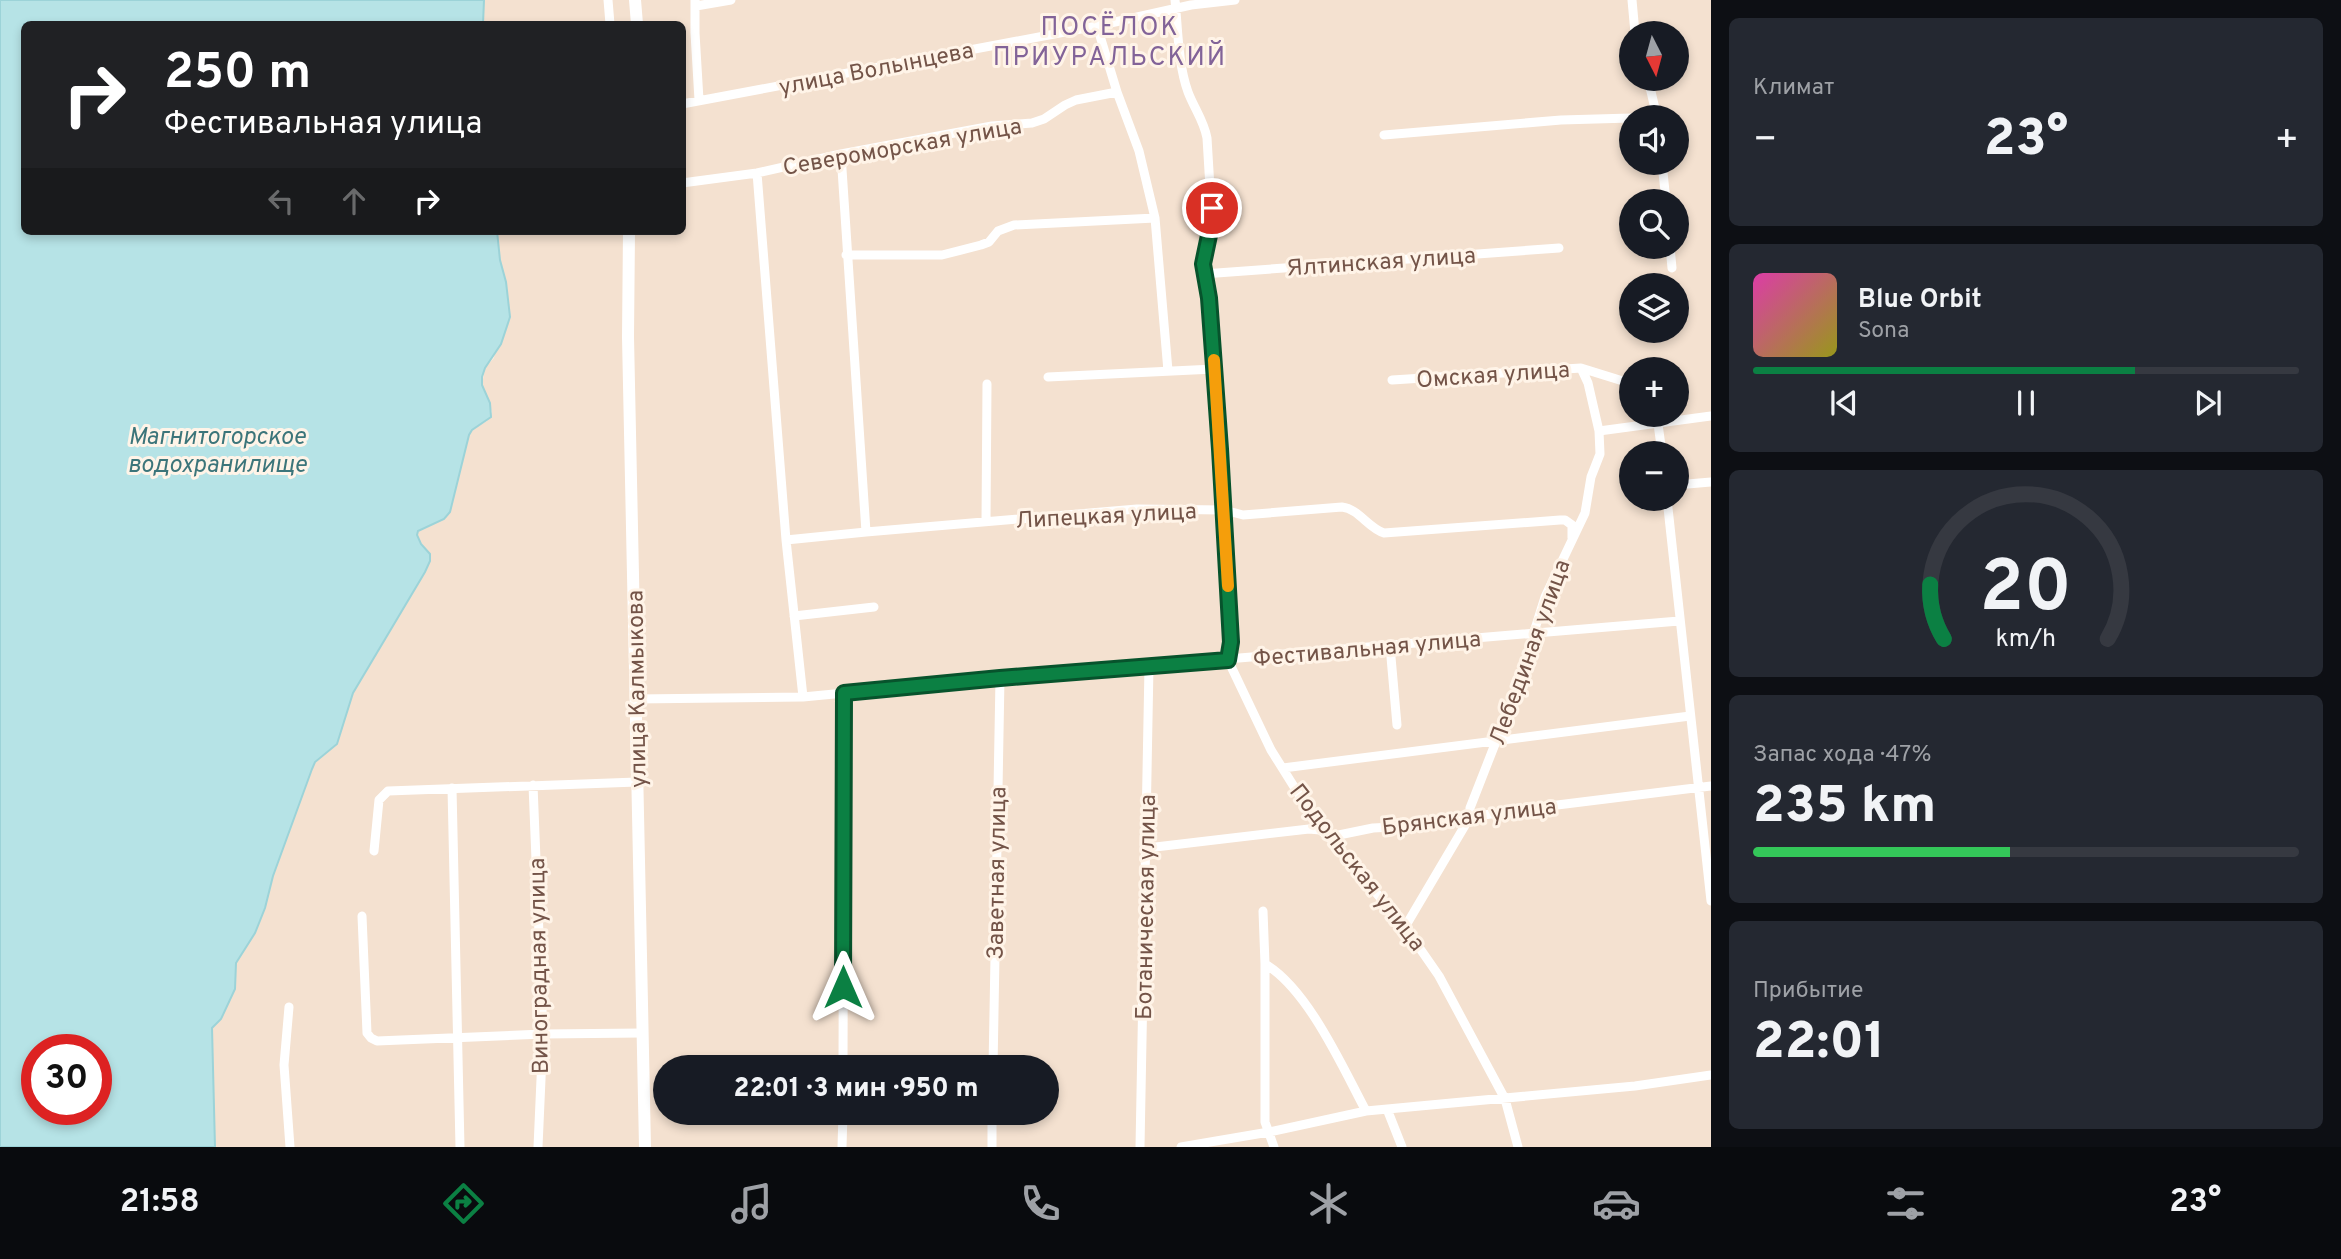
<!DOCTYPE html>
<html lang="ru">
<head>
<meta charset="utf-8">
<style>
	body { margin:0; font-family:Overpass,sans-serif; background:#242831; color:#f1f3f6; height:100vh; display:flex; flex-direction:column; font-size:26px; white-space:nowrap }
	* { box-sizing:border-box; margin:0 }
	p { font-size:23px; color:#9ea1a6 }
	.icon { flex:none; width:38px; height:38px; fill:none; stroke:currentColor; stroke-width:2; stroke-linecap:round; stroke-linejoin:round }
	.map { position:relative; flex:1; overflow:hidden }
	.drawer { display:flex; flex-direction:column; gap:18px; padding:18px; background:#0d0f14; width:630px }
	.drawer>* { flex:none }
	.guide { position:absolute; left:21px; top:21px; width:665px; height:214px; border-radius:10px; box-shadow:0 4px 10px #0003; background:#202124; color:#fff; overflow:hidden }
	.needle { width:46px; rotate:174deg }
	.buttons { position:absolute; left:1619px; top:21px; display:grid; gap:14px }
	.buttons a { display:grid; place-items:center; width:70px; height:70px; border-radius:50%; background:#171b24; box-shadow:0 4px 10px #0003; font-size:35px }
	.speed { position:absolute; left:21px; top:1034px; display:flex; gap:14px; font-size:35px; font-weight:700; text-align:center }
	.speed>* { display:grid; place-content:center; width:91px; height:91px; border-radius:50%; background:#171b24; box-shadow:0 4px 10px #0003; line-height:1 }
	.speed .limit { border:10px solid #d22; background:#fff; color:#111 }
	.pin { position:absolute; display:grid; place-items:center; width:60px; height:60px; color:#fff; margin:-30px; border:4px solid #fff; border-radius:50%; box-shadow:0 2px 7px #0007 }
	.me { position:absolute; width:77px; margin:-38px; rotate:0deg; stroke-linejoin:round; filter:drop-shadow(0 0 5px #0008) }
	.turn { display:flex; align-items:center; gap:24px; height:147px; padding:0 28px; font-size:32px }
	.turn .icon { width:91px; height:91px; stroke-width:2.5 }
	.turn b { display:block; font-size:49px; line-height:60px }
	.lanes { display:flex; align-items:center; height:66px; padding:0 28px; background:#0003; justify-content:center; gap:35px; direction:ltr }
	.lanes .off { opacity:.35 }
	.big { font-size:52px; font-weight:800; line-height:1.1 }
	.drawer .tile { flex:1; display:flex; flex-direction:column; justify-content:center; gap:10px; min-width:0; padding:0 24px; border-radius:10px; background:#242831 }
	.drawer .dial { align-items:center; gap:0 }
	.dial svg { height:182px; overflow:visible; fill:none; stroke:#363941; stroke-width:7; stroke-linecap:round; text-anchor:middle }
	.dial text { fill:#f1f3f6; stroke:none }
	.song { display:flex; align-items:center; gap:21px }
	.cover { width:84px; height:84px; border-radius:10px; background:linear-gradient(135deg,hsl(320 70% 55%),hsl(60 70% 35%)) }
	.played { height:7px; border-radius:4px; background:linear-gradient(90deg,#0b8043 70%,#363941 70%) }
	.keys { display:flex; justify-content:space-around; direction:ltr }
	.heat { display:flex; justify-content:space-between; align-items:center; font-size:38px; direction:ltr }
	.charge { height:10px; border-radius:5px; background:linear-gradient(90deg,#34c759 47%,#363941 0) }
	.trip { position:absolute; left:653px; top:1055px; width:406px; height:70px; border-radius:35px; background:#171b24; box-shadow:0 4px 10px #0003; font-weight:800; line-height:70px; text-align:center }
	.tabs { display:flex; height:112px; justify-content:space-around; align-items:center; background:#090b0e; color:#9ea1a6 }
	.tabs .icon { width:49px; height:49px }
	.tabs .selected { color:#0b8043 }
	.tabs b { font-size:32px; color:#f1f3f6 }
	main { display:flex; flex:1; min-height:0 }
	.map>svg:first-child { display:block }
</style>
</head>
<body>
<main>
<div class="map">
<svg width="1711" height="1147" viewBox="0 0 1711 1147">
	<rect width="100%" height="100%" fill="#fdf0e1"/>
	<path fill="#f4e1d0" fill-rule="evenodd" d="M484,0H1711V1147H215L212,1028L221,1018L235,989L236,963L255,933L265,908L273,876L312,769L315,762L337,744L353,693L430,561V554L418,539V531L444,519L450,512L469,435L472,430L487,421L492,412L482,385L485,368L494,358L506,282L500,260L497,231H682V24H483ZM1631,33H1676V79H1631ZM1631,117H1676V163H1631ZM1631,201H1676V247H1631ZM1631,285H1676V331H1631ZM1631,369H1676V415H1631ZM1631,453H1676V499H1631ZM665,1068H1046V1113H665Z"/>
	<path fill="#b6e3e6" stroke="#9cd3d8" stroke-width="2" fill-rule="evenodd" d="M0,0H484L483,24H24V231H497L500,260L506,282L510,317L501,344L485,368L482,377V385L490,403L491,417L472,430L469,435L450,512L444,519L418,531L417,535L421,544L430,554V561L425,572L353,693L337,744L315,762L312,769L273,876L265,908L255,933L236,963L235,989L221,1019L212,1028L215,1147H0ZM96,1050V1110H37V1050Z"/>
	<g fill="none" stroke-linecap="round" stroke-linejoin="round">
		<path stroke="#fff" stroke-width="9" d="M608,0L610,24
			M695,0V33L699,100
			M1175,0C1178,30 1178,64 1188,92C1194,108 1204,121 1207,138L1212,221L1203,264L1209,298L1220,449L1231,642L1228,660L1271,750L1308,809L1329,837L1405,927L1439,976L1505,1099L1518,1147
			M1632,0L1635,33
			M696,6L731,0
			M1097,26L1117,92L1139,151L1155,218L1168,371
			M1648,79L1657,117
			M682,104L1097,26L1191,5L1235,0
			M1384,135L1561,120L1631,118
			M1662,163L1666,201
			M757,173L786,540L803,697
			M682,183L757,173L841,154L992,126L1032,123L1044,119L1065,105L1076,100L1117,92
			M1670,247L1672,268
			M846,255H942L981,245L989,242L998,231L1014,225L1155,218
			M1203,274L1559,248
			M1048,377L1214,369
			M1392,380L1581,368L1626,382L1631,389
			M1651,415L1658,424L1662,453
			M1599,431L1711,416
			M1676,485L1711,482
			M1667,499L1711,901
			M986,521L987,384
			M866,532L1137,509L1224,510L1243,515L1342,507C1359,509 1368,528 1384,533L1560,520H1565L1572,525V538
			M786,540L866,532L841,154
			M794,616L874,607
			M1390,646L1397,725
			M636,699L803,697L1000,678L1679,621
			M1283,768L1690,716
			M533,785L543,1034L538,1147
			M452,788L460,1147
			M1147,848L1309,829L1320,830L1329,837L1373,828L1432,825L1470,817L1533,808L1711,786
			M374,851L379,800L388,791L637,782
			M1263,911L1265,964
			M362,916L367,1033L371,1038L377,1041L543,1034L642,1033
			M1405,927L1470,817V808L1497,739L1520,690L1533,652V635L1545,597L1585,513L1591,477L1600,454L1599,431L1588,383L1581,368
			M289,1007L284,1065L290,1147
			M843,1068L844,693
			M993,1068L1000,678
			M1387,1109L1402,1147
			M842,1147L843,1113
			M992,1147V1113
			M1140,1147L1149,666
			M1181,1147L1269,1132L1366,1111L1635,1086L1711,1075
			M1274,1147L1265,1122V964C1308,989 1343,1068 1366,1111"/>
		<path stroke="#fff" stroke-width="12" d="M635,0L637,24
			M629,231L628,337L645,1147"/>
	</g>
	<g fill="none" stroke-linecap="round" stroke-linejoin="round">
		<defs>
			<path id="route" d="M843,987L844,693L1000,678L1228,660L1231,642L1220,449L1209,298L1203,264L1212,221V208"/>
		</defs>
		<use href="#route" stroke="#07532c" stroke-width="18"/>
		<use href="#route" stroke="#0b8043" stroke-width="12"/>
		<path stroke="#f59e0b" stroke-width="12" d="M1214,360L1228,586"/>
	</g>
	<g text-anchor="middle" stroke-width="6" stroke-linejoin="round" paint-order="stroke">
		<g font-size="23" fill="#745448" stroke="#fff4e8">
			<text transform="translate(876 68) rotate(-11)" y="8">улица Волынцева</text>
			<text transform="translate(902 146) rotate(-10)" y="8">Североморская улица</text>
			<text transform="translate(1381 261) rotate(-4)" y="8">Ялтинская улица</text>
			<text transform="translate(1493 374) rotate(-4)" y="8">Омская улица</text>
			<text transform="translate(1106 515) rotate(-3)" y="8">Липецкая улица</text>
			<text transform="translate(1367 648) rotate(-5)" y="8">Фестивальная улица</text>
			<text transform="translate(1529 652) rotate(-70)" y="8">Лебединая улица</text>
			<text transform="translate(636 689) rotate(-91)" y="8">улица Калмыкова</text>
			<text transform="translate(1469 816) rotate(-7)" y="8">Брянская улица</text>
			<text transform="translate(1358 867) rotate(52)" y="8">Подольская улица</text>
			<text transform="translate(996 873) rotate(-89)" y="8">Заветная улица</text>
			<text transform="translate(1145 907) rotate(-89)" y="8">Ботаническая улица</text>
			<text transform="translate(538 966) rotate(-91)" y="8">Виноградная улица</text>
		</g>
		<g font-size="24" font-style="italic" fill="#3c757a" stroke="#fff4e8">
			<text x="217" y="444">Магнитогорское<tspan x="217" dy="28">водохранилище</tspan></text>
		</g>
		<g font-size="26" letter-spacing="2" fill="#826398" stroke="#fff4e8">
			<text x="1110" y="35">ПОСЁЛОК<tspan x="1110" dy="30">ПРИУРАЛЬСКИЙ</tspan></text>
		</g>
	</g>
</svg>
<div class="buttons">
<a><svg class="needle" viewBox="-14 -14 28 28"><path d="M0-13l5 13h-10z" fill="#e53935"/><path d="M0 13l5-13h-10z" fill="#9ea1a6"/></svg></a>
<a><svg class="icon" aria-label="sound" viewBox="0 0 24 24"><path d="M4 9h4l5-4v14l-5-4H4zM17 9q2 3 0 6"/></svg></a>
<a><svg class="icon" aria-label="search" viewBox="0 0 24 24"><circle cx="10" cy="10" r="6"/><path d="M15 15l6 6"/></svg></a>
<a><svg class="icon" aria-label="layers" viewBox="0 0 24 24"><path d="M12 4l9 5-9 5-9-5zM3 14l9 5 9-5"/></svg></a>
<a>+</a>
<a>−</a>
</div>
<div class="speed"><div class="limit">30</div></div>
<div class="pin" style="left:1212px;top:208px;background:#d93025"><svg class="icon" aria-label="arrive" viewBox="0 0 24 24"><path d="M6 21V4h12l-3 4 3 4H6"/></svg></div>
<svg class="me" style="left:843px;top:987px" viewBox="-20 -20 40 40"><path d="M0-17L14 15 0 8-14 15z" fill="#0b8043" stroke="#fff" stroke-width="4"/></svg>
<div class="trip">22:01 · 3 мин · 950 m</div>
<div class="guide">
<div class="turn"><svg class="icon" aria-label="right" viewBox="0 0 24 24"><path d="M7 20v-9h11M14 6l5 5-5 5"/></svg><div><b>250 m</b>Фестивальная улица</div></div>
<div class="lanes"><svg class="icon off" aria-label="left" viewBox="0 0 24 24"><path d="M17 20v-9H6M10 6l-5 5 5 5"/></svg><svg class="icon off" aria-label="ahead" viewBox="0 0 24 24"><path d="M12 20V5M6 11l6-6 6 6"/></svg><svg class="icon" aria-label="right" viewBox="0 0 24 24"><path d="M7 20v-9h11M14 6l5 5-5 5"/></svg></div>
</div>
</div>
<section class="drawer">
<div class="tile"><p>Климат</p>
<div class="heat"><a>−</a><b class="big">23°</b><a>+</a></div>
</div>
<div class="tile">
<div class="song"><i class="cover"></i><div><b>Blue Orbit</b><p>Sona</p></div></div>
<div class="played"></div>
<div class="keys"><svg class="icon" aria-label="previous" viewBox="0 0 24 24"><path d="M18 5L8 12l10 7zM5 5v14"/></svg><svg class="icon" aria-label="pause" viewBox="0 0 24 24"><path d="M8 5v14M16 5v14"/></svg><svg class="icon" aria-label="next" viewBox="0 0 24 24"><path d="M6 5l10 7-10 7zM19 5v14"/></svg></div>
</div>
<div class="tile dial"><svg viewBox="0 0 100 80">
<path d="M14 69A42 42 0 1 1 86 69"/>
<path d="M14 69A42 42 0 0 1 8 45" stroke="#0b8043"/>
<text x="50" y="56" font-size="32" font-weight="700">20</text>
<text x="50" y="72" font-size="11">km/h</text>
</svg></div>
<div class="tile"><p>Запас хода · 47%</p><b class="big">235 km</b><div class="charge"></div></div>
<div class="tile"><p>Прибытие</p><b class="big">22:01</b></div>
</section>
</main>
<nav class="tabs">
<b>21:58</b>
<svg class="icon selected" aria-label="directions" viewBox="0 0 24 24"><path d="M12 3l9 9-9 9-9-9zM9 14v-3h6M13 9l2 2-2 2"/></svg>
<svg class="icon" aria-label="music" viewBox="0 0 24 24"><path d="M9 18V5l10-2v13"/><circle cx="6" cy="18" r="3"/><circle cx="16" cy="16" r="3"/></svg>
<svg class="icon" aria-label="phone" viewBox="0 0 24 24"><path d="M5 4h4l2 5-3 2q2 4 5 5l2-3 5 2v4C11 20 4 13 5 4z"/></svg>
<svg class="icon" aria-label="climate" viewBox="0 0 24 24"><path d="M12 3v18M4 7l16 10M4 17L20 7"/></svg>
<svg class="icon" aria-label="car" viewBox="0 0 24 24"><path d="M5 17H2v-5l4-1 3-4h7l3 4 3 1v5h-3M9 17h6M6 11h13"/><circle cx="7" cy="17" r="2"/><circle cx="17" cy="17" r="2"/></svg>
<svg class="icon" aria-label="filters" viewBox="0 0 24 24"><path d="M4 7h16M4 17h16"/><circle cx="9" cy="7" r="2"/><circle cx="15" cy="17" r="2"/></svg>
<b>23°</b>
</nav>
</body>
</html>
